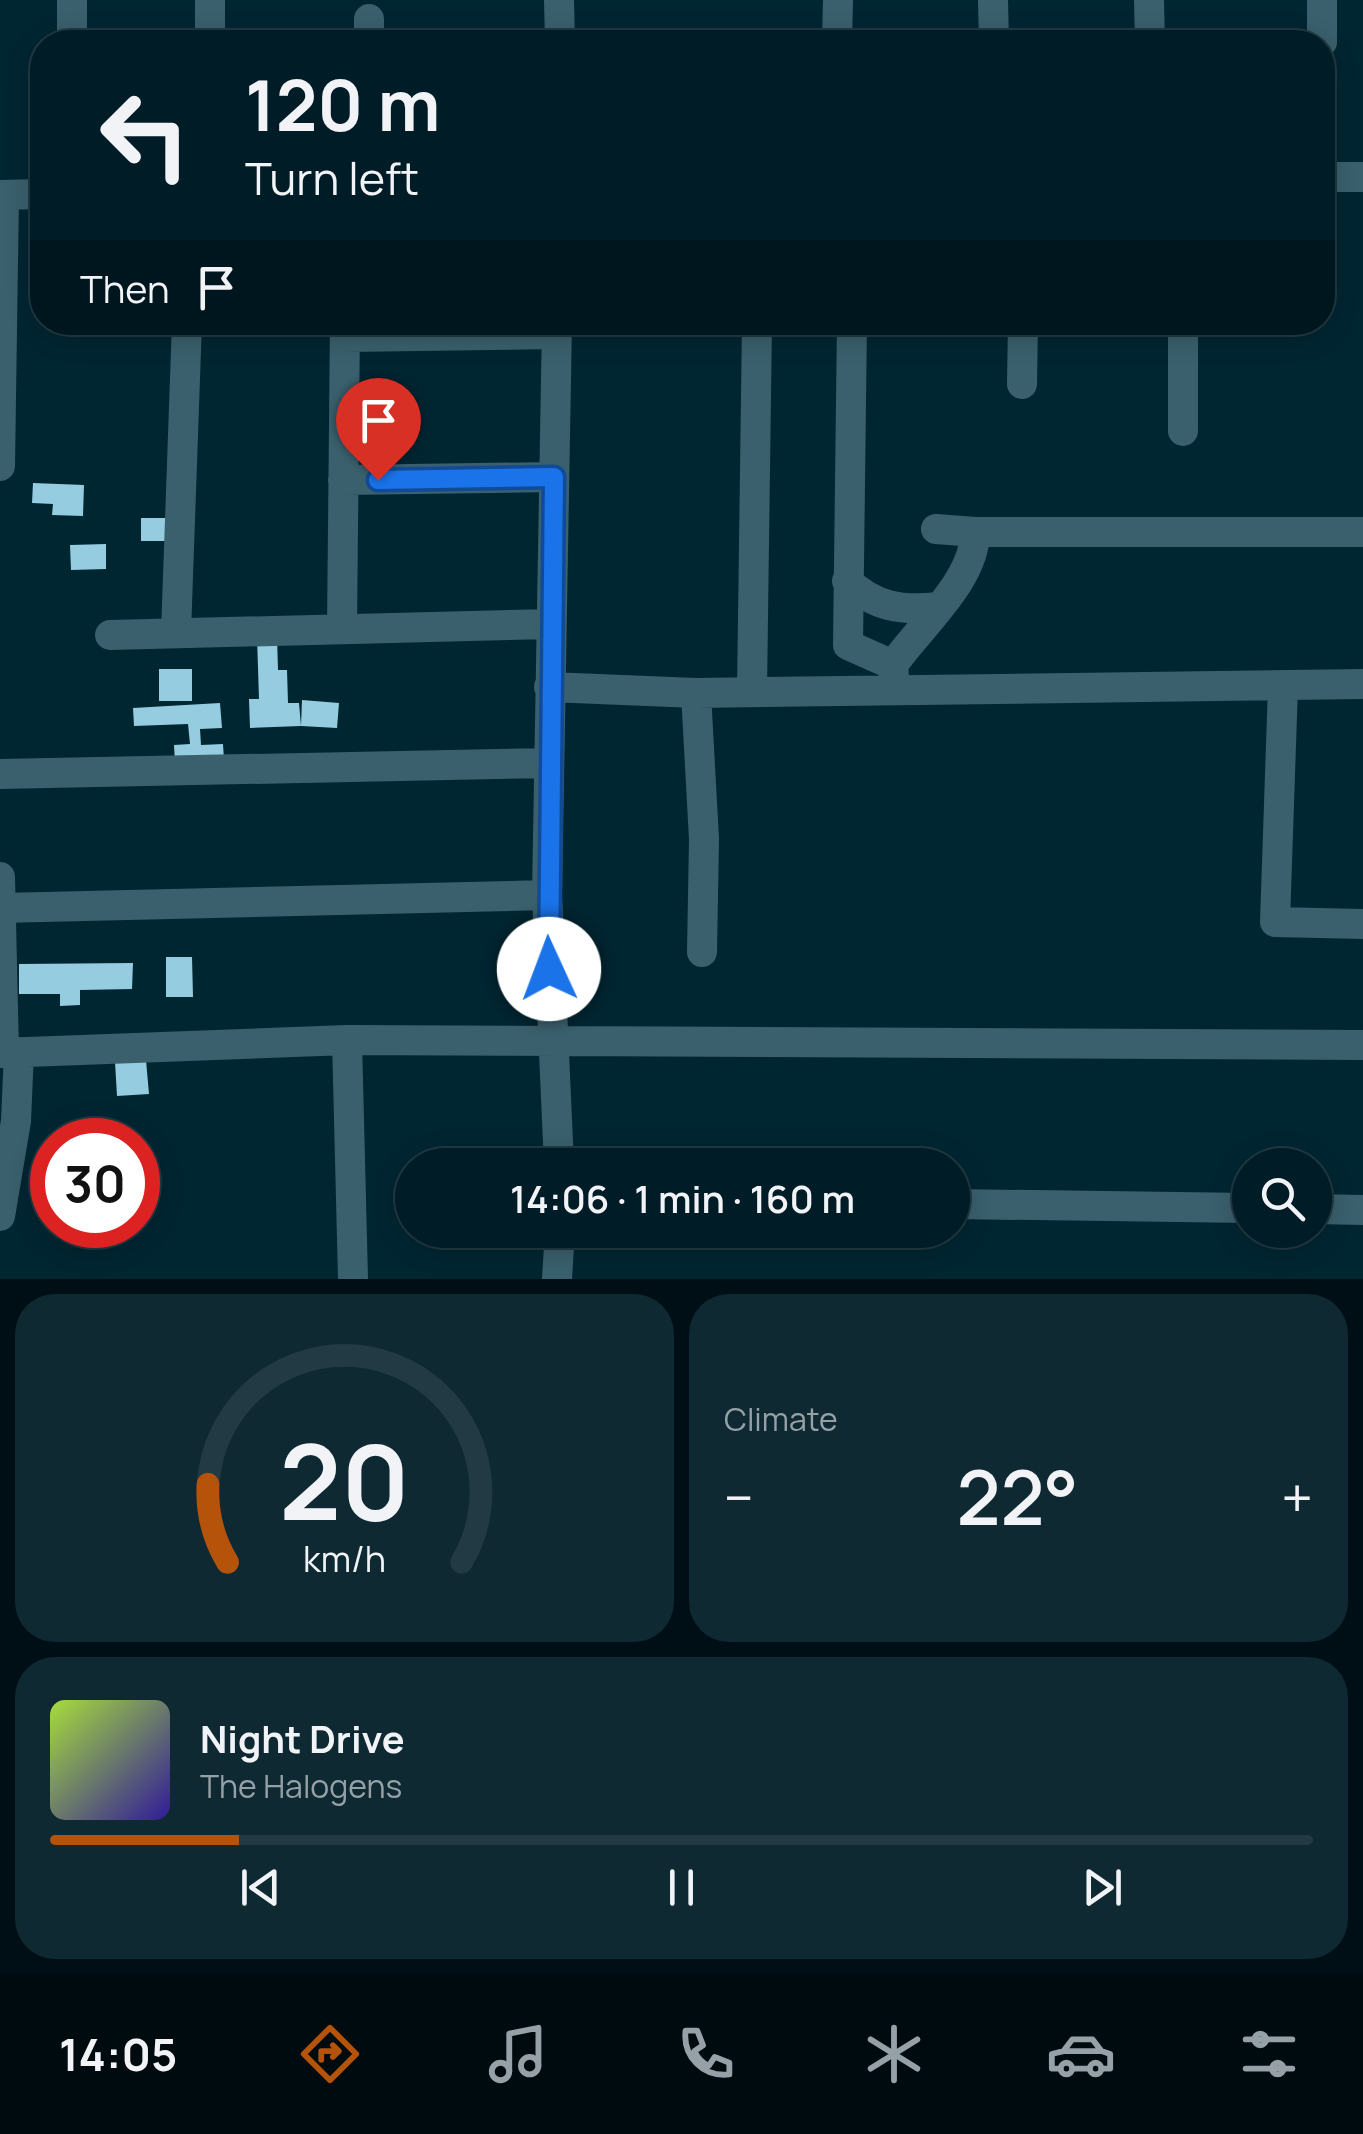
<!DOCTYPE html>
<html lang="en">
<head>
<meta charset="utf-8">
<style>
	body { margin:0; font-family:Manrope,sans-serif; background:#0e2932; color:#f1f3f6; height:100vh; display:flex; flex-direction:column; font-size:38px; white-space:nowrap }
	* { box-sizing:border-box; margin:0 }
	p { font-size:32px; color:#95a1a7 }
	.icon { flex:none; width:55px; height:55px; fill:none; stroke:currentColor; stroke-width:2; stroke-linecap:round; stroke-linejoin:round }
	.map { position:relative; height:1279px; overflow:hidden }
	.sheet { display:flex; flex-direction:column; gap:15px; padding:15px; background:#000f15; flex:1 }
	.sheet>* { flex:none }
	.guide { position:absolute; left:30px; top:30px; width:1305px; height:305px; border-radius:40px; box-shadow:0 5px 25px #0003,0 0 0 2px #223a43; background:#001c26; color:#f1f3f6; overflow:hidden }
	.tools { position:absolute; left:1232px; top:1148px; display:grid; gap:20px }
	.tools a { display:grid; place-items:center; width:100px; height:100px; border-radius:50%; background:#001c26; box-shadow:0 5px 25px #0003,0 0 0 2px #223a43; font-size:50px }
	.speed { position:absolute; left:30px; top:1118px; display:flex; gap:20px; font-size:50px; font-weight:700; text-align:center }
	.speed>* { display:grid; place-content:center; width:130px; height:130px; border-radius:50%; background:#001c26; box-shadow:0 5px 25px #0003,0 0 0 2px #223a43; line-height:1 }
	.speed .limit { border:15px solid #d22; background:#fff; color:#111 }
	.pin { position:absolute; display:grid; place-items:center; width:85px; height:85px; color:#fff; margin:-102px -42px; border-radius:50% 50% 50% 0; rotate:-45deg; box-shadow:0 0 10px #0007 }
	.pin .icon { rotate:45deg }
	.me { position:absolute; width:110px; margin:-55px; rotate:358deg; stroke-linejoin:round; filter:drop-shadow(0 0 8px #0008) }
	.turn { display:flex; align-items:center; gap:35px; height:210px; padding:0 50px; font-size:45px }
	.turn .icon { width:130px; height:130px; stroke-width:2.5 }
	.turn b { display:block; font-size:70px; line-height:85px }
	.then { display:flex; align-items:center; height:95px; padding:0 50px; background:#0003; gap:20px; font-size:38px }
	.big { font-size:75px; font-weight:600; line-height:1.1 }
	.sheet .tile { flex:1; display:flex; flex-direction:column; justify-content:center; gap:15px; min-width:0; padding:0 35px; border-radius:40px; background:#0e2932 }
	.sheet .dial { align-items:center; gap:0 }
	.dial svg { height:260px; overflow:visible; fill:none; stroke:#223a43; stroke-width:7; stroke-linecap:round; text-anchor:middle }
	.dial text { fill:#f1f3f6; stroke:none }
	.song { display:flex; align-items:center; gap:30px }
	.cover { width:120px; height:120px; border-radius:15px; background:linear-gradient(135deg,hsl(80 70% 55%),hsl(250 70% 35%)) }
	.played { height:10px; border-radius:5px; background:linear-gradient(90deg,#b45309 15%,#223a43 15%) }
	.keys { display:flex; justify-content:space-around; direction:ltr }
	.heat { display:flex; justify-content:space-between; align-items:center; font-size:55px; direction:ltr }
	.sheet .tiles { flex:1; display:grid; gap:15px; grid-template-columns:1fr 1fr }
	.tile:last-child { grid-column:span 2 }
	.trip { position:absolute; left:395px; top:1148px; width:575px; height:100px; border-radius:50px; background:#001c26; box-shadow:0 5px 25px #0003,0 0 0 2px #223a43; font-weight:600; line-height:100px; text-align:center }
	.tab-bar { display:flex; height:160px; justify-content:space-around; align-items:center; background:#000b0f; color:#95a1a7 }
	.tab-bar .icon { width:70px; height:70px }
	.tab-bar .selected { color:#b45309 }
	.tab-bar b { font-size:45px; color:#f1f3f6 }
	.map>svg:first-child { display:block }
</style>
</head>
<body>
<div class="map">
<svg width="1363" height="1279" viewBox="0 0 1363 1279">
	<rect width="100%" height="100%" fill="#002632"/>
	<path fill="#95cce0" d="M33,483L84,485L83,516L52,515L53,504L32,503Z
		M141,518H169V541H141Z
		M106,544V569L71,570L70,545Z
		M257,637H277L278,670H287L288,703H299L301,726L250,728L249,699H259Z
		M159,669H192V701H159Z
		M302,700L339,703L337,728L301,726Z
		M220,703L222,728L200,729L201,745L223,744L224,760L175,763L174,745L190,744L188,724L134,726L133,708Z
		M166,957H192L193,997H166Z
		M133,963L132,989L80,990V1005L60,1006V994H19V964Z
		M146,1060L149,1094L117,1096L115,1062Z"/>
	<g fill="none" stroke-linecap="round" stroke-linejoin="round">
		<path stroke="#3a606d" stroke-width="30" d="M72,0V42
			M210,0V42
			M559,0L560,42
			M993,0L994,42
			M1149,0L1150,42
			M1322,0V42
			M369,42V19
			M837,42L838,0
			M1322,177H1363
			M0,195L42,194
			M557,322L547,895L559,1165
			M852,322L848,645L893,665L895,690
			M1183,322V431
			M345,337L557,334
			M1022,384L1023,322
			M0,466L4,195
			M343,480L554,477
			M975,532H1363
			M847,581C875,607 901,611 938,607
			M342,629L345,322
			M176,633L187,322
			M110,635L551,624
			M893,665C919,627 975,581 975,532L936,529
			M1283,686L1275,922L1363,924
			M549,687L696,693L1363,684
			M752,692L757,322
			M696,693L704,839L702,952
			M0,774L549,763
			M0,877L4,1053
			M0,908L547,895
			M347,1040L353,1279
			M0,1053L347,1040L1363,1045
			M952,1204L1250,1208
			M1315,1209L1363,1210
			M0,1216L16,1121L19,1052
			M557,1279L560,1230"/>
	</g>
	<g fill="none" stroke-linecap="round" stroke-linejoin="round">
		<defs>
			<path id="route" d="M378,480L554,477L549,969"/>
		</defs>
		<use href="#route" stroke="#114b97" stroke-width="25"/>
		<use href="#route" stroke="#1a73e8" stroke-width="18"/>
	</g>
</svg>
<div class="tools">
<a><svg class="icon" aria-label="search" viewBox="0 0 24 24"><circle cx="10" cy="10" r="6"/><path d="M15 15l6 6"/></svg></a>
</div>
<div class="speed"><div class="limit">30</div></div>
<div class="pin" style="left:378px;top:480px;background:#d93025"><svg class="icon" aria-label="arrive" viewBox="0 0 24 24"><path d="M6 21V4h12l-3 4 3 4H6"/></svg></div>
<svg class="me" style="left:549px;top:969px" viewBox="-20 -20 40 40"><circle r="19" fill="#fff"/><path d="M0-13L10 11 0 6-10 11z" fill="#1a73e8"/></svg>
<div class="trip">14:06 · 1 min · 160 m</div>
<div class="guide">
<div class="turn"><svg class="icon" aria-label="left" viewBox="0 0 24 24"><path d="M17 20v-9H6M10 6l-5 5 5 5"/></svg><div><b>120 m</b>Turn left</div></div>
<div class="then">Then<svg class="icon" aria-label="arrive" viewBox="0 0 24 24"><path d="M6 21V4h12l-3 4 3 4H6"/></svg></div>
</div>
</div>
<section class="sheet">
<div class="tiles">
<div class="tile dial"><svg viewBox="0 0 100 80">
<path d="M14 69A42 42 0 1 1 86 69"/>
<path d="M14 69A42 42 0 0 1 8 45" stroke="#b45309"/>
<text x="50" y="56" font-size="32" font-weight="700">20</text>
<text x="50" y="72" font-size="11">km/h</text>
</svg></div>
<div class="tile"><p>Climate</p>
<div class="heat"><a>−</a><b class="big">22°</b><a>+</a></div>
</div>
<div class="tile">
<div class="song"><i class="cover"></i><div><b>Night Drive</b><p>The Halogens</p></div></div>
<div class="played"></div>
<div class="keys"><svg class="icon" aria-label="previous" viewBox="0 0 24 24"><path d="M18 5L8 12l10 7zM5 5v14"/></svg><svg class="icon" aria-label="pause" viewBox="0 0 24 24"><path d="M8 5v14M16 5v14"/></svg><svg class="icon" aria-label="next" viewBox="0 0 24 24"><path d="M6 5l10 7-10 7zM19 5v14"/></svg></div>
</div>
</div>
</section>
<nav class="tab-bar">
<b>14:05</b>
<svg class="icon selected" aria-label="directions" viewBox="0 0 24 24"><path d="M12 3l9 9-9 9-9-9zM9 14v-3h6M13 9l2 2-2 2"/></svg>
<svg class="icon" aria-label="music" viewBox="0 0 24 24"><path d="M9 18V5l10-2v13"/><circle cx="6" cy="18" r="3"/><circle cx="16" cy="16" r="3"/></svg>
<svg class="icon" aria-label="phone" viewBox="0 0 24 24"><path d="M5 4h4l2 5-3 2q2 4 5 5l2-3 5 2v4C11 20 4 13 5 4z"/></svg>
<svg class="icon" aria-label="climate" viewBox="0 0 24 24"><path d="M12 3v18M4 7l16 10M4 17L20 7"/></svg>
<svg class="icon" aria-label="car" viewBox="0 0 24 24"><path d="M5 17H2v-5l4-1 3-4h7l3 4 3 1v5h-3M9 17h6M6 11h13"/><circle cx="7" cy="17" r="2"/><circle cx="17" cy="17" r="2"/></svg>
<svg class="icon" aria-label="filters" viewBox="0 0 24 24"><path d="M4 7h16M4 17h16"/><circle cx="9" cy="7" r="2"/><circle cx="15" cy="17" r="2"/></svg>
</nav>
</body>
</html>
